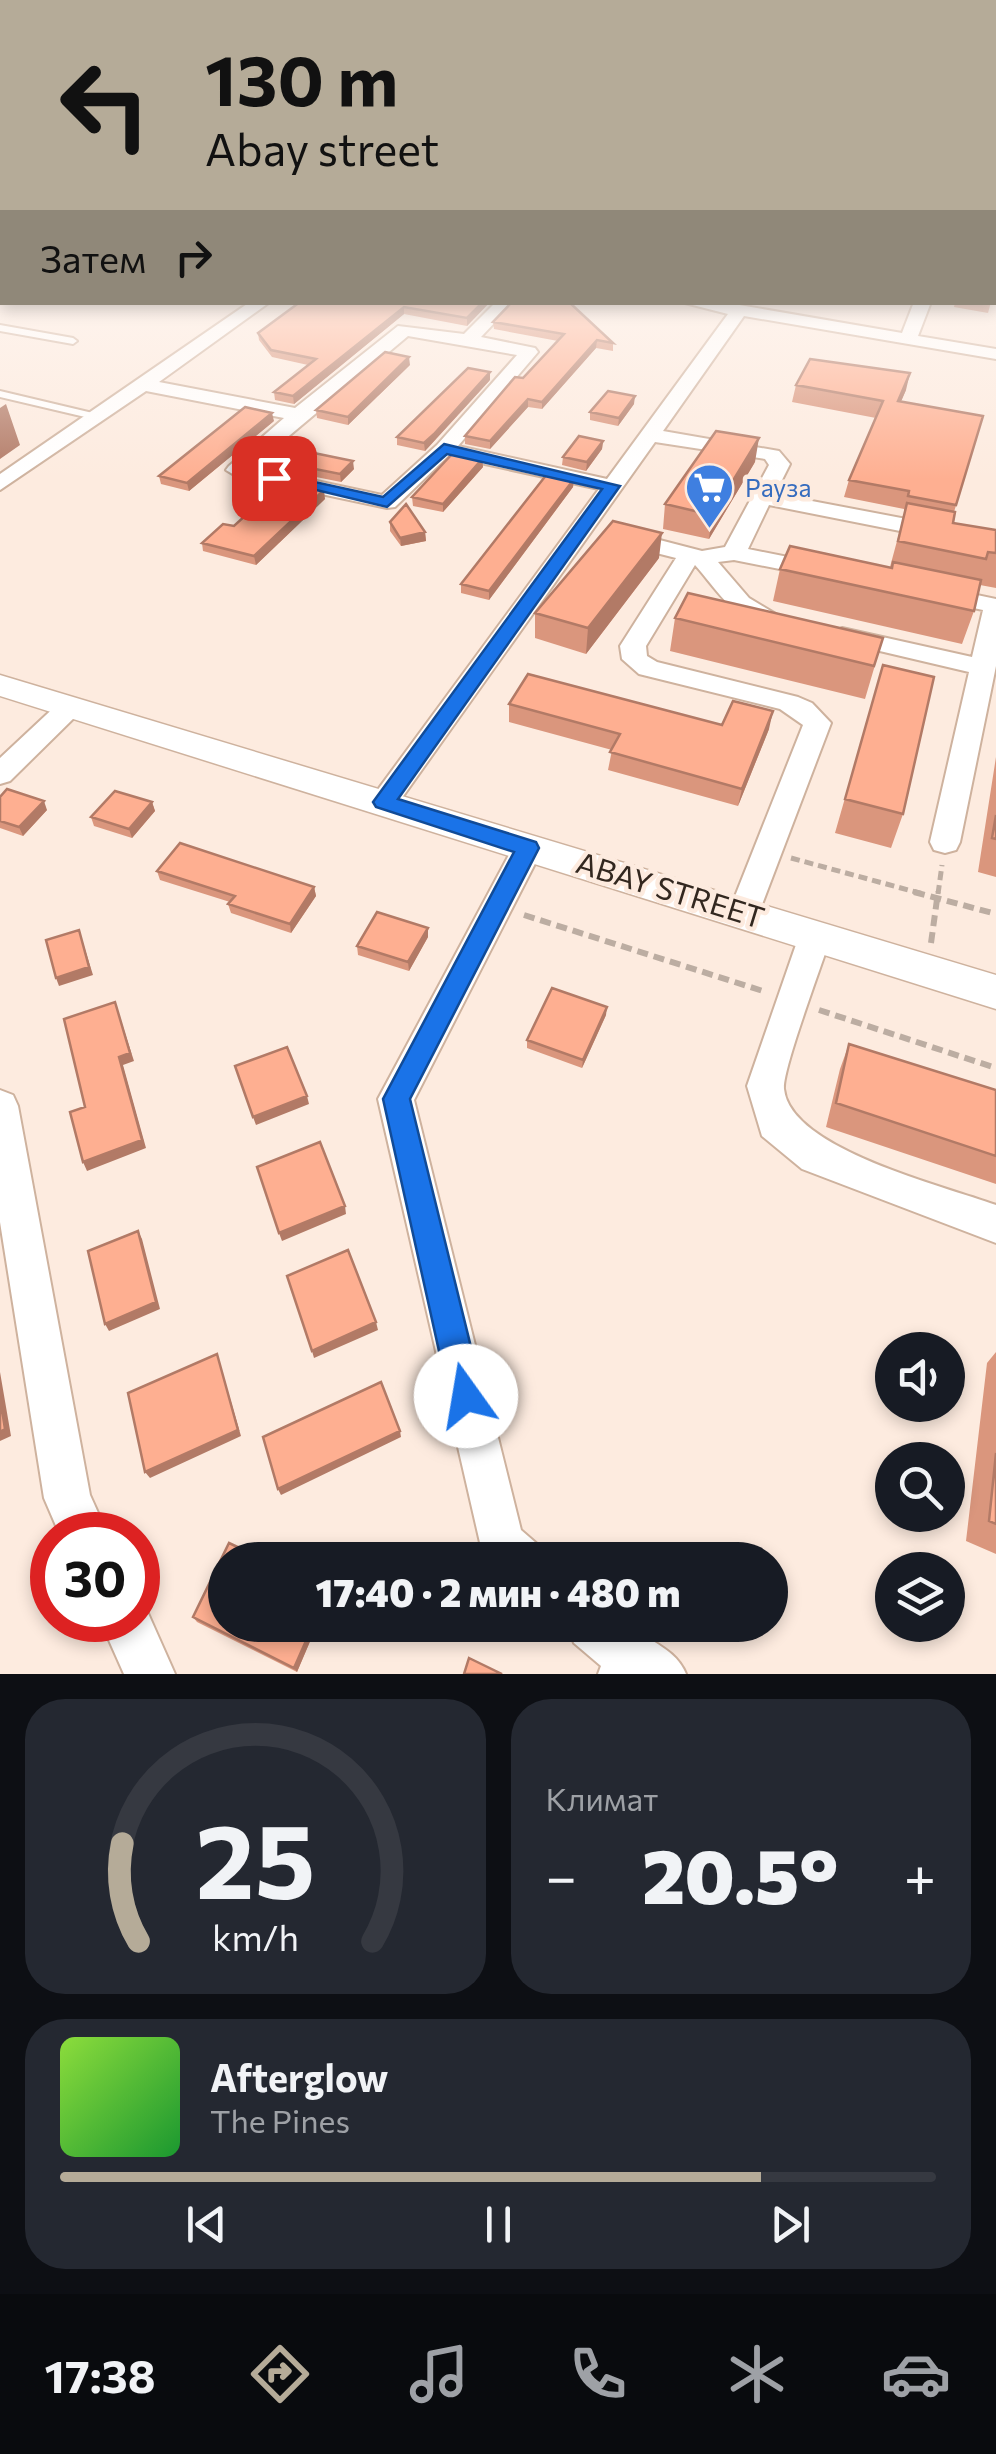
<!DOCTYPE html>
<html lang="ru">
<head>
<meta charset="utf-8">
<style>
	body { margin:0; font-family:Commissioner,sans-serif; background:#242831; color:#f1f3f6; height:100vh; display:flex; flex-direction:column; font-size:38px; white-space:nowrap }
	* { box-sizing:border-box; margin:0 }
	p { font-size:32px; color:#9ea1a6 }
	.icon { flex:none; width:55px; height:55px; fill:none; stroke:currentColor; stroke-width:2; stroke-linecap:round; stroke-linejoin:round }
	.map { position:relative; height:1674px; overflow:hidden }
	.side { display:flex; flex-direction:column; gap:25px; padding:25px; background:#0d0f14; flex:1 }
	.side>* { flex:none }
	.top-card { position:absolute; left:0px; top:0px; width:998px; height:305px; box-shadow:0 5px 15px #0003; background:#b5ab98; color:#111; overflow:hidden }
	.buttons { position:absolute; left:875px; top:1332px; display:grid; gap:20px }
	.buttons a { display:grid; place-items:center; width:90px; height:90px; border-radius:50%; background:#171b24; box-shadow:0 5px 15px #0003; font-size:50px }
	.speed { position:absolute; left:30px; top:1512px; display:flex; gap:20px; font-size:50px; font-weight:700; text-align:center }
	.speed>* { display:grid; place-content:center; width:130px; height:130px; border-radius:50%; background:#171b24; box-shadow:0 5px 15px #0003; line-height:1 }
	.speed .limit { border:15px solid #d22; background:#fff; color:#111 }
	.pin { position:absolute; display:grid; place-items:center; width:85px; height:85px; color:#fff; margin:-42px; border-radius:20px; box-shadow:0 5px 15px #0006 }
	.me { position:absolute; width:110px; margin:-55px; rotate:347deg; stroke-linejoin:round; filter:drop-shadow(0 0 8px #0008) }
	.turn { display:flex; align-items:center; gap:35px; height:210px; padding:0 40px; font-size:45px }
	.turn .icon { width:130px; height:130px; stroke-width:2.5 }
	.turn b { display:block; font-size:70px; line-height:85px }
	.then { display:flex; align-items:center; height:95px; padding:0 40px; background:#0003; gap:20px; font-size:38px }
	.big { font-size:75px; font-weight:800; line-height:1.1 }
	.side .widget { flex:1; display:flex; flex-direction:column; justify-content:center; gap:15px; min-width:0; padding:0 35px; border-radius:40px; background:#242831 }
	.side .dial { align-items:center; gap:0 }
	.dial svg { height:260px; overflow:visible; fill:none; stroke:#363941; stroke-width:7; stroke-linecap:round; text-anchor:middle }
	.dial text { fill:#f1f3f6; stroke:none }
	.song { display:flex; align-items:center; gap:30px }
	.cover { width:120px; height:120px; border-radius:15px; background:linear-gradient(135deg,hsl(90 70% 55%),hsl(130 70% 35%)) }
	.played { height:10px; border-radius:5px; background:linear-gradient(90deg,#b5ab98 80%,#363941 80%) }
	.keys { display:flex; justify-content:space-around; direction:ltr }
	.heat { display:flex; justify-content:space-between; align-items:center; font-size:55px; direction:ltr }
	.side .tiles { flex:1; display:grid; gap:25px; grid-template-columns:1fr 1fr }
	.widget:last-child { grid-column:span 2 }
	.trip { position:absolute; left:208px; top:1542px; width:580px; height:100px; border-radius:50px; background:#171b24; box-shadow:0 5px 15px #0003; font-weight:800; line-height:100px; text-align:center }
	.tab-bar { display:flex; height:160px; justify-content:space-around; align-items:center; background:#090b0e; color:#9ea1a6 }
	.tab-bar .icon { width:70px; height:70px }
	.tab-bar .on { color:#b5ab98 }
	.tab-bar b { font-size:45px; color:#f1f3f6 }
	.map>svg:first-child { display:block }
</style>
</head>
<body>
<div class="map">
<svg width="996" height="1674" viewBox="0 0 996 1674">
	<rect width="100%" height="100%" fill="#fdebdf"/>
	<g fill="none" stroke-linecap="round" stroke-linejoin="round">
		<defs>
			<path id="service" d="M0,244H2V249H0Z
				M0,325L73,338L77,341L73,344L0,331Z
				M0,391L101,415L103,417L98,420L0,397Z"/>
			<path id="minor" d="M250,302H270L159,382L295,408L398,326L464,334L496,302H514L481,337L535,348L538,352L458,446L607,479L728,314L681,302H722L902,333L914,302H931L918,336L996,349V359L744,316L663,431L779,451L790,464L775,494L996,536V550L769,505L748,549L828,565L832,570L820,577L734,560L718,562L749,598L784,619L781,624C742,634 717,589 695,565L646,646L647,656L657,662L798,697L812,703L831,723L755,923L744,926L733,923L728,914L803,725L780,709L639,674L622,659L620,646L676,558L613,542L610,537L621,530L702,551L725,547L769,465L765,459L655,442L394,809H374L369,802L374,795L599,489L448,456L395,507L387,508L236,476L226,470L229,466L284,418L146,391L0,490V474ZM408,336L517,355L437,445L382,495L252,467Z
				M939,587L996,599V666L960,842L956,850L945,853L934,850L930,842L969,672L833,640L830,635L842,628L972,657L983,610L931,599L927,594Z
				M70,698L83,707L79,713L10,781L0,784V758L61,701Z
				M528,837L539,840L543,848L414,1100L521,1530L536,1543L543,1560H484L378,1099L517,840Z
				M815,923L826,927L831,936C823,962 782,1070 784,1089C790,1149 944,1186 996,1205V1243L802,1169L762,1136L747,1086L799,936L804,927Z
				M0,1090L13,1095L18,1106L90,1495L108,1535H60L44,1498L0,1222Z
				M138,1600L143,1602L175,1674H124L100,1620H138Z
				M567,1625H630C651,1643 676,1649 686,1674H598L601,1666L574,1643Z"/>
			<path id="tertiary" d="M0,675L996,975V1009L0,696Z"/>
		</defs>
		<use href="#service" stroke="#ceb29e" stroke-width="4"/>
		<use href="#minor" stroke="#ceb29e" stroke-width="4"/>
		<use href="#tertiary" stroke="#ceb29e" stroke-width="3"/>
		<path stroke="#bcada2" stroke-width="5" stroke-dasharray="9 5" stroke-linecap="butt" d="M791,858L923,894
			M938,894L942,865"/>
		<path stroke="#bcada2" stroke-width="6" stroke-dasharray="11 6" stroke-linecap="butt" d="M914,892L996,914
			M524,915L766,992
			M931,943L938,892
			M819,1010L996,1068"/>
		<use href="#service" fill="#fff" fill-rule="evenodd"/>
		<use href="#minor" fill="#fff" fill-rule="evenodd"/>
		<use href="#tertiary" fill="#fff" fill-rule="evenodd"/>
	</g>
	<path fill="#da967d" d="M300,302H490L467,326L404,314L294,404L275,400L274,392L308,365L272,357L259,340L258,333Z
		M955,302H991L988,313L954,307Z
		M493,322L613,343V351L596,348L542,409L528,407L490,449L465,444V436L558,341L494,329Z
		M410,365L348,425L317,418L316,410Z
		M490,380L425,451L397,445V437Z
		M796,385L906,390L901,401L983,416L954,512L953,523L996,530V588L980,585L974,611L962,644L773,601L780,569L890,567L904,515V509L844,497L849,480L876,418L792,402Z
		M634,404L618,426L590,420V412Z
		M274,421L189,491L161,484L159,476Z
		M603,441L602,449L586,471L562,465L563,457Z
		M482,459L483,467L443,512L413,506L412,497Z
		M755,462L709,539L663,529L665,504Z
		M300,466L354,469L341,482L301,474Z
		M574,479L573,487L489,600L461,593V584Z
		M325,499L256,565L203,551L202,543L234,526Z
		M390,522L425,532L426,541L401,546L390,531Z
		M659,558L586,654L535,638V613Z
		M675,618L883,638L865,699L670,651Z
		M883,665L903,814L891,848L835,833Z
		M509,704L722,725L769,729L738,806L608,770L612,750L509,722Z
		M996,757V877L978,872Z
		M0,797L47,810L23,836L0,828Z
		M152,802L155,811L132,838L94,826L91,817Z
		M157,871L314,887L316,896L291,933L231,913L228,904L230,902L160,880Z
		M428,937L409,971L358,955L357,946Z
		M606,1015L582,1068L527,1048V1040Z
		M849,1044L996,1090V1184L826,1127L840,1069Z
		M996,1352V1554L966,1541L987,1363Z
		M193,1617L317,1625L297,1672L197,1622Z"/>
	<path fill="#b27a66" d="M483,302H490L467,326V318Z
		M404,307V314L294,404L293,396Z
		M597,340L596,348L542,409V402Z
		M409,357L410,365L348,425V417Z
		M490,372V380L425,451L424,443Z
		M910,373L906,390L894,418L898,401Z
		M635,396L634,404L618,426L619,418Z
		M528,399V407L490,449V441Z
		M6,404L20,445L0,459V408Z
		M272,413L274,421L189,491L187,483Z
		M759,438L755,462L709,539L712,515Z
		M603,441L602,449L586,471L587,462Z
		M482,459L483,467L443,512V504Z
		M353,461L354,469L341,482L340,474Z
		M574,479L573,487L489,600V591Z
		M324,490L325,499L256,565L254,556Z
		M425,532L426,541L401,546L400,538Z
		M662,533L659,558L586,654L588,628Z
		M773,711L769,729L738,806L742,789Z
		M44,801L47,810L23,836L19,827Z
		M152,802L155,811L132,838L129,829Z
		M314,887L316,896L291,933L290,924Z
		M428,928V937L409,971L408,962Z
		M79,930L93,975L59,986L56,978Z
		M115,1002L134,1061L123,1065L146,1148L87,1171L83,1162L119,1057Z
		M607,1007L606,1015L582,1068L583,1060Z
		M307,1096L309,1104L256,1125L253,1117Z
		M345,1206L346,1214L282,1241L279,1233Z
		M138,1231L142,1239L160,1309L109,1331L105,1324Z
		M376,1322L378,1330L314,1358L312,1351Z
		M217,1354L241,1436L150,1478L145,1472Z
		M0,1372L11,1436L0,1441Z
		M400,1431L401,1437L281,1495L278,1489Z
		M313,1625H317L297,1672L294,1668Z"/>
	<path fill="#feaf91" stroke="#b27a66" stroke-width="2.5" d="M995,244H996L995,291Z
		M300,302H483L467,318L404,307L293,396L274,392L316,359L271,350L258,333Z
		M512,302H569L613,343L597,340L542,402L528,399L490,441L465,436L515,377L523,378L564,334L493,322Z
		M385,352L409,357L348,417L316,410Z
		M810,359L910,373L898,401L983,416L956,505L908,496L909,491L849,480L883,401L796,385Z
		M468,368L490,372L434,434L424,443L397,437Z
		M608,391L635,396L619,418L590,412Z
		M245,407L272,413L187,483L159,476Z
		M716,431L759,438L712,515L665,504Z
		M579,436L603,441L587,462L563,457Z
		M314,453L353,461L340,474L300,466Z
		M453,453L482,459L443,504L412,497Z
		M547,474L574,479L489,591L461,584Z
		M282,482L324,490L254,556L202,543L223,524L234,526Z
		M907,503L955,512L953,523L996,530V553L988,552L986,559L898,541Z
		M406,504L425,532L400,538L390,522Z
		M613,521L662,533L588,628L535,613Z
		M790,546L892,568L893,562L981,580L974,611L780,569Z
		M688,593L883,638L874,666L675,618Z
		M883,665L934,677L903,814L845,799Z
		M528,674L722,725L733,701L773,711L742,789L610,752L620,734L509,704Z
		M7,789L44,801L19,827L0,821V797Z
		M115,791L152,802L129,829L91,817Z
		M996,815V839L992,838Z
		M180,843L314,887L290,924L228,904L235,896L157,871Z
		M377,912L428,928L408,962L357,946Z
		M79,930L89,967L56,978L46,940Z
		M552,988L607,1007L583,1060L527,1040Z
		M115,1002L130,1053L119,1057L142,1140L83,1162L70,1112L85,1107L64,1019Z
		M849,1044L996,1090V1156L836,1103Z
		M287,1047L307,1096L253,1117L235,1066Z
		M320,1142L345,1206L279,1233L257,1167Z
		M138,1231L156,1302L105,1324L88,1251Z
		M348,1250L376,1322L312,1351L287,1276Z
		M217,1354L238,1430L145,1472L128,1393Z
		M381,1382L400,1431L278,1489L263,1437Z
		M0,1397L5,1429L0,1432Z
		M996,1453V1524L989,1521Z
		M229,1543L265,1560H225V1625H313L294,1668L193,1617Z
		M469,1658L502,1674H464Z"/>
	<linearGradient id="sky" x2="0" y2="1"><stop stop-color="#69afdc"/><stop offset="0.51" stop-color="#fef6f1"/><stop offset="1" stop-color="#fef6f1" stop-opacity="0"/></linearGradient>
	<rect width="996" height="479" fill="url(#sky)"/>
	<path fill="#1a73e8" stroke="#114b97" stroke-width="2.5" d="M444,444L620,486L398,799L536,842L539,848L410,1099L483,1396L478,1407L466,1412L454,1407L449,1396L383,1099L514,852L376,807L373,802L602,489L447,454L387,507L266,478L274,473L383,497Z"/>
	<defs>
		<symbol id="supermarket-pin" viewBox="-11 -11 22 30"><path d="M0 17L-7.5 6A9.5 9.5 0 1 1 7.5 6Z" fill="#3f7fe0" stroke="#fdebdf"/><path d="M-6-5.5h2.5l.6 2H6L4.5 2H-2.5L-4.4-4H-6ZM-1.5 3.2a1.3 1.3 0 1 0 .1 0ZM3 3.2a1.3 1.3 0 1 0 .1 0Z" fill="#fff"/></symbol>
	</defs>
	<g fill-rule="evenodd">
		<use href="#supermarket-pin" x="682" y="460" width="55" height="75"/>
	</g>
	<g text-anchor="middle" stroke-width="9" stroke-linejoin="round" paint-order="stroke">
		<g font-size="25" fill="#366cbe" stroke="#fdebdf" text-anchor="start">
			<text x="745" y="497">Рауза</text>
		</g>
		<g font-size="30" fill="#32271f" stroke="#fdebdf">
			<text transform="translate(670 891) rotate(17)" y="10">ABAY STREET</text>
		</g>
	</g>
</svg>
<div class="buttons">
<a><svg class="icon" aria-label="sound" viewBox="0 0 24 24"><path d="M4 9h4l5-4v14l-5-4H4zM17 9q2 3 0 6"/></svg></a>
<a><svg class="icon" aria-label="search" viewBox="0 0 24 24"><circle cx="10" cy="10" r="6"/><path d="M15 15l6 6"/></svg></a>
<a><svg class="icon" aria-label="layers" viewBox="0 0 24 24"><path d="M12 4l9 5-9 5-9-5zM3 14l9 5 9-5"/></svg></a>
</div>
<div class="speed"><div class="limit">30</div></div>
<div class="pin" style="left:274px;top:478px;background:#d93025"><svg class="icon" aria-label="arrive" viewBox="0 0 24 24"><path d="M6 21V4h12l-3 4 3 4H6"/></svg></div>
<svg class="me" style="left:466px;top:1396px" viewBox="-20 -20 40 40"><circle r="19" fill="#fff"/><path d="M0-13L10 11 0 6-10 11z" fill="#1a73e8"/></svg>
<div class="trip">17:40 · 2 мин · 480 m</div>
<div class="top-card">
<div class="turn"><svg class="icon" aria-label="left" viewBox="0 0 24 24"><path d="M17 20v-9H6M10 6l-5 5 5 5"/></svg><div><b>130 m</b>Abay street</div></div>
<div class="then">Затем<svg class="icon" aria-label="right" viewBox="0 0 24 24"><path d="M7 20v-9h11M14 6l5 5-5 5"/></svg></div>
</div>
</div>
<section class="side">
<div class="tiles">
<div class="widget dial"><svg viewBox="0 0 100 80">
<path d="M14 69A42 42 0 1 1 86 69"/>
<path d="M14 69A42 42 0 0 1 9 39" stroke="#b5ab98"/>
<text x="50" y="56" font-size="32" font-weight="700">25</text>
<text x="50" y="72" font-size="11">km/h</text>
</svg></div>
<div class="widget"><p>Климат</p>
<div class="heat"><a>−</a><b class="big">20.5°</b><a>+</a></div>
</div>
<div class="widget">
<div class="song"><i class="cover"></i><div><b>Afterglow</b><p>The Pines</p></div></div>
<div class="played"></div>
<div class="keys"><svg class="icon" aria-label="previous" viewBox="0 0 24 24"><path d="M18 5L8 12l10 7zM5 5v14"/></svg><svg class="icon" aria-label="pause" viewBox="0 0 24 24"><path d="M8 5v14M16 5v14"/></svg><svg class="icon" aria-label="next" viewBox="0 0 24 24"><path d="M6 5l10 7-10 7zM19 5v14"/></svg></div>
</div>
</div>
</section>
<nav class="tab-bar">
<b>17:38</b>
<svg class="icon on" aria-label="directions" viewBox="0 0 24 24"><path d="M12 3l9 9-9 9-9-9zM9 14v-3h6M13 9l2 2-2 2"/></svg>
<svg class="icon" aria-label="music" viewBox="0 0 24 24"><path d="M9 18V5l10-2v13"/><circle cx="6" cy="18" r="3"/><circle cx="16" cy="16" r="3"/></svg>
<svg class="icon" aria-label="phone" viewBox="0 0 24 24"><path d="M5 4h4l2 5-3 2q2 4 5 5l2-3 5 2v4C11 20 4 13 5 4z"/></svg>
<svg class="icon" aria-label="climate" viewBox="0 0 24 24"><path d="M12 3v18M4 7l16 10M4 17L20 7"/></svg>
<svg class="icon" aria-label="car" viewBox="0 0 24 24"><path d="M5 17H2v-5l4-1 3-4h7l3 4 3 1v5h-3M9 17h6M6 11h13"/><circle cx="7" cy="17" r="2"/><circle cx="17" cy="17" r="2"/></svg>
</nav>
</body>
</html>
